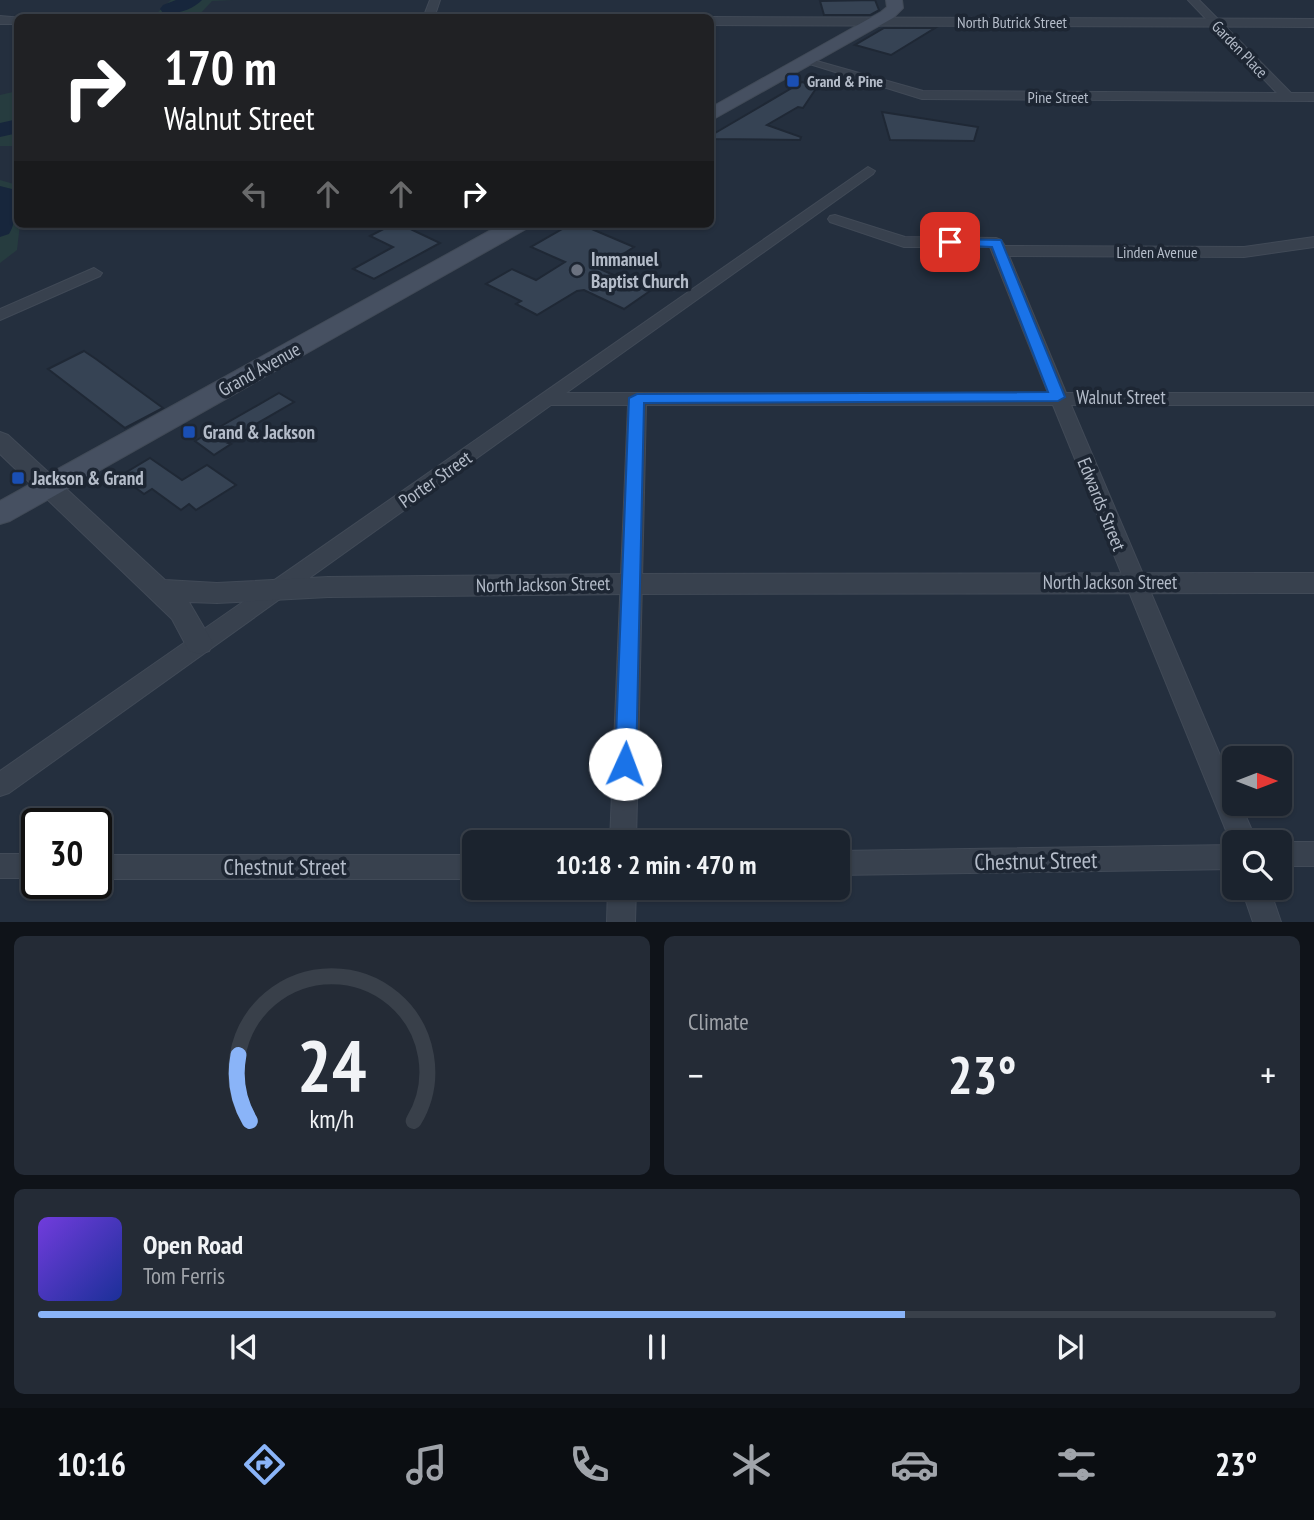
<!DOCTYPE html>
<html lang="en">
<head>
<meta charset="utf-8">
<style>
	body { margin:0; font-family:"PT Sans Narrow",sans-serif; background:#242b36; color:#f1f3f6; height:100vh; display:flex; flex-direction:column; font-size:26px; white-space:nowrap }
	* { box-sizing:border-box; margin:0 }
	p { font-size:23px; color:#a0a4aa }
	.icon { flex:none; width:38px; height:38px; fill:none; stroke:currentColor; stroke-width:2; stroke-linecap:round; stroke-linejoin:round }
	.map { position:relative; height:922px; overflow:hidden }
	.side { display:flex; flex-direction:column; gap:14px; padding:14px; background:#0f1319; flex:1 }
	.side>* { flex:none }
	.guide { position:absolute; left:14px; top:14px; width:700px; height:214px; border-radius:10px; box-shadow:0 2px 5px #0004,0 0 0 2px #39404a; background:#202124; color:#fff; overflow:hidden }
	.needle { width:46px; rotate:90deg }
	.fabs { position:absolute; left:1222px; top:746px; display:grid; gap:14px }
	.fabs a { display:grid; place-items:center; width:70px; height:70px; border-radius:10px; background:#1b232e; box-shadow:0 2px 5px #0004,0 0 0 2px #39404a; font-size:35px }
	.speed { position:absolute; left:21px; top:808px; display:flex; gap:14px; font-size:35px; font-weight:700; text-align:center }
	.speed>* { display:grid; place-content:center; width:91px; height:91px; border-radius:50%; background:#1b232e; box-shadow:0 2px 5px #0004,0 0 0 2px #39404a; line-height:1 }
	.speed .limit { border:4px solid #111; border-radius:10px; background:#fff; color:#111 }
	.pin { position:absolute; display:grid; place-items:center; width:60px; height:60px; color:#fff; margin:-30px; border-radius:14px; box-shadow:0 4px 10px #0006 }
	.me { position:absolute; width:77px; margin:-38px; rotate:2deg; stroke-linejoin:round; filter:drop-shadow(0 0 5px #0008) }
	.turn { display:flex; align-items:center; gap:24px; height:147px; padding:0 35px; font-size:32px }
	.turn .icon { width:91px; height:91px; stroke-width:2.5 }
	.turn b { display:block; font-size:49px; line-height:60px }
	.lanes { display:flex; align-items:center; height:66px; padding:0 35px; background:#0003; justify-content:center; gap:35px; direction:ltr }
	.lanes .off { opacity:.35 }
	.big { font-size:52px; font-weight:700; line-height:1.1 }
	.side .tile { flex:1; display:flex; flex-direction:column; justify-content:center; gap:10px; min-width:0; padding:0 24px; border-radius:10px; background:#242b36 }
	.side .dial { align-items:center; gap:0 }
	.dial svg { height:182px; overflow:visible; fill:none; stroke:#39404a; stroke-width:7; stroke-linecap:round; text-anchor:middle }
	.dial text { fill:#f1f3f6; stroke:none }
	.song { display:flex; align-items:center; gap:21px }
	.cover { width:84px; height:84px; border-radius:10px; background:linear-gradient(135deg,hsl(260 70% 55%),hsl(230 70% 35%)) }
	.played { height:7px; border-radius:4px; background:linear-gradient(90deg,#8ab4f8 70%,#39404a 70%) }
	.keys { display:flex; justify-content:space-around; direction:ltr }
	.heat { display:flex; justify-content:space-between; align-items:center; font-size:38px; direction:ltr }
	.side .tiles { flex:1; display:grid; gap:14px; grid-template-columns:1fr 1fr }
	.tile:last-child { grid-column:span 2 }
	.trip { position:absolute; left:462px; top:830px; width:388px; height:70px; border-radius:10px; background:#1b232e; box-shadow:0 2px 5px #0004,0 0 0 2px #39404a; font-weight:700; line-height:70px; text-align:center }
	.tab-bar { display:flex; height:112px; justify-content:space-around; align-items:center; background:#0b0e12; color:#a0a4aa }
	.tab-bar .icon { width:49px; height:49px }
	.tab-bar .on { color:#8ab4f8 }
	.tab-bar b { font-size:32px; color:#f1f3f6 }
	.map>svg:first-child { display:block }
</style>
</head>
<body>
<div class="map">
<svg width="1314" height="922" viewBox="0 0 1314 922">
	<rect width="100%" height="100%" fill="#242f3e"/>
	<path fill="#263c3f" d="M171,0H233L212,1L199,15H155Z
		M17,91V146H0V95Z
		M0,180L14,184L17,189L18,224H20L17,250L0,263Z"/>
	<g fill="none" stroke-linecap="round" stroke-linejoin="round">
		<path fill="#17263c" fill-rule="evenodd" d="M176,0H202C194,9 174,16 163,13L160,9L163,5Z
			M18,119V133L0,137V123Z
			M0,186L12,189C18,198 16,225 9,234L0,237Z"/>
	</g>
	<path fill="#364354" stroke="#1f2835" stroke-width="2" d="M875,0L879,10L870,15H824L820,1Z
		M884,28H935L891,55L855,45Z
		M802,82L817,87L803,108L798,107L767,125L801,137L800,140L710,139V136Z
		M882,112L978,127L974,141L890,140Z
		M393,224H400L440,243L374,279L353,269L393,247L370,236Z
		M571,224H580L634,247L600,269L650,291L624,309L584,290L577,291L537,315L516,304L521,301L486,284L512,269L536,280L565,262L531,247Z
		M84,351L96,359L163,408L125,428L48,369Z
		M279,393L294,402L239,434L241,435L228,443L231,444L214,455L195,441Z
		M150,458L182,480L207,465L236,485L196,510L189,504L181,510L152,489L144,494L120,476Z"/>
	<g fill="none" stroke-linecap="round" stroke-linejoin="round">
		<defs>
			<path id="minor" d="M430,0H440L434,18H423Z
				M1188,0H1199L1291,93H1314V101L922,99L800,61L806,58L923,91L1277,93Z
				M868,167L875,171L873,174L566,393H1048L990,247H904L830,222L828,219L830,216L835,215L905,237L996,238L1001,240L1005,246L1244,247L1314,237V247L1244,257L1009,256L1066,393H1314V405H1071L1234,788V803H1240L1257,842H1234V869L838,875V851L1232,845L1053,405H646L636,842H610L628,405H551L9,793L0,796V771Z
				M94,268L102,273L100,276L0,320V309Z
				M1279,842H1314V866H1279Z
				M0,854H37V878H0Z
				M96,855H474V879H96Z
				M608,887H636L635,922H607Z
				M1241,887H1269L1281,922H1253Z"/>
			<path id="tertiary" d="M0,16L23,18H18V24H0Z
				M710,17L1314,19V27L710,25V18H707Z
				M0,432L8,435L165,580L217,583L328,577L630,574L1314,573V593L630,594L328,597L217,603L189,602L213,643L209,651L199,654L189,651L172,619L0,454Z"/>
			<path id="secondary" d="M886,0H902L903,8L893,18L710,121V108L881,12L887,7Z
				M502,224H529L526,229L10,521L0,524V501Z"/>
		</defs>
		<use href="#minor" stroke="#414a57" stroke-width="2"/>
		<use href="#tertiary" stroke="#414a57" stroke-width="2"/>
		<use href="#secondary" stroke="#414a57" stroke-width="2"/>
		<use href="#minor" fill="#38414e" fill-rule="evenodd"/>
		<use href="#tertiary" fill="#38414e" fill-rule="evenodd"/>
		<use href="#secondary" fill="#465061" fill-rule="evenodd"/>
	</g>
	<path fill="#1a73e8" stroke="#114b97" stroke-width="2" d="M950,239L1001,240L1065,397L1058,401L644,403L636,764L633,770L625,773L618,770L615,764L629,398L637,394L1048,392L992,247L946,245L944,242Z"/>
	<g fill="#1a4fb4" stroke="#1d2633" stroke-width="2.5">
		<rect x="786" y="74" width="14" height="14" rx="3.5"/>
		<rect x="182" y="425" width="14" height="14" rx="3.5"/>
		<rect x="11" y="471" width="14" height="14" rx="3.5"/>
	</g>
	<circle fill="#6b7280" stroke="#1d2633" stroke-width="2.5" cx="577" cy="270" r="7"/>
	<g text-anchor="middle" stroke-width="7" stroke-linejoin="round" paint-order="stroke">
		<g font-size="16" fill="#b4bcc9" stroke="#1d2633">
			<text x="1012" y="28">North Butrick Street</text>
			<text transform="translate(1240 49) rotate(46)" y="6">Garden Place</text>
			<text x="1058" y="103">Pine Street</text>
			<text x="1157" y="258">Linden Avenue</text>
		</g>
		<g font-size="16" font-weight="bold" fill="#b4bcc9" stroke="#1d2633" text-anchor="start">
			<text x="807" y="87">Grand &amp; Pine</text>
		</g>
		<g font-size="19" font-weight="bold" fill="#b4bcc9" stroke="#1d2633" text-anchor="start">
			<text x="591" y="266">Immanuel<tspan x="591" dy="22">Baptist Church</tspan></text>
			<text x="203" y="439">Grand &amp; Jackson</text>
			<text x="32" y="485">Jackson &amp; Grand</text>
		</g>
		<g font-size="19" fill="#b4bcc9" stroke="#1d2633">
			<text transform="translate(259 369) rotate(-29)" y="7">Grand Avenue</text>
			<text x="1121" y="404">Walnut Street</text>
			<text transform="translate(435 479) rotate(-35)" y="7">Porter Street</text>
			<text transform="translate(1102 504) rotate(68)" y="7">Edwards Street</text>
			<text x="1110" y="589">North Jackson Street</text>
			<text transform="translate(543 584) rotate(-1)" y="7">North Jackson Street</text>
		</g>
		<g font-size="23" fill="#b4bcc9" stroke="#1d2633">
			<text transform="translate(1036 861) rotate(-1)" y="8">Chestnut Street</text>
			<text x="285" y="875">Chestnut Street</text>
		</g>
	</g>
</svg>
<div class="fabs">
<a><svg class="needle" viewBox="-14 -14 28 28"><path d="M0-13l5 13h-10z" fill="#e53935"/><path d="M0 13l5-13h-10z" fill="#a0a4aa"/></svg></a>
<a><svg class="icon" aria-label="search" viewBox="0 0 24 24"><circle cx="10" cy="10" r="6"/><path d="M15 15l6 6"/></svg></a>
</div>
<div class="speed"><div class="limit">30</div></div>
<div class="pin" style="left:950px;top:242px;background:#d93025"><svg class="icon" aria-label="arrive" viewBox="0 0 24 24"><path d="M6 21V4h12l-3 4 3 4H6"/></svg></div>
<svg class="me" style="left:625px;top:764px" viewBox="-20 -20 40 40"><circle r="19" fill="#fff"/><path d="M0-13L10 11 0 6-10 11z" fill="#1a73e8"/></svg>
<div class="trip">10:18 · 2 min · 470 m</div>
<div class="guide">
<div class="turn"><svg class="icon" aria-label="right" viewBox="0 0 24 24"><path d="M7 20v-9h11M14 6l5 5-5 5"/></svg><div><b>170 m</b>Walnut Street</div></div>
<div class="lanes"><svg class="icon off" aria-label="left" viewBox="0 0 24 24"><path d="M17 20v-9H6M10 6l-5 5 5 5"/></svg><svg class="icon off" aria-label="ahead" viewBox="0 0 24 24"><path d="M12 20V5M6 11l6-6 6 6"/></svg><svg class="icon off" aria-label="ahead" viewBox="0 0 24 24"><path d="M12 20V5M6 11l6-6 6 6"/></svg><svg class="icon" aria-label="right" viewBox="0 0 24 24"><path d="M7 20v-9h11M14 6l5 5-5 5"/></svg></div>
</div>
</div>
<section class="side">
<div class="tiles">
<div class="tile dial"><svg viewBox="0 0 100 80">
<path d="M14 69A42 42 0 1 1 86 69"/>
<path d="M14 69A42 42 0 0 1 9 40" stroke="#8ab4f8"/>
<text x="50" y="56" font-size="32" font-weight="700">24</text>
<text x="50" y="72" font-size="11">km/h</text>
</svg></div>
<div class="tile"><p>Climate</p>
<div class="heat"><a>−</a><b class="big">23°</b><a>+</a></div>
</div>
<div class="tile">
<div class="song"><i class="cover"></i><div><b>Open Road</b><p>Tom Ferris</p></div></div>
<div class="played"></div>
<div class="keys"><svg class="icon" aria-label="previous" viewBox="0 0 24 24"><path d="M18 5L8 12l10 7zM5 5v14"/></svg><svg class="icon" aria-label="pause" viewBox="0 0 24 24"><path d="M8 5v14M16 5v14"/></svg><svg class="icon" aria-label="next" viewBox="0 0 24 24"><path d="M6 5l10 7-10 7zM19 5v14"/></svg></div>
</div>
</div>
</section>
<nav class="tab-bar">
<b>10:16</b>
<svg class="icon on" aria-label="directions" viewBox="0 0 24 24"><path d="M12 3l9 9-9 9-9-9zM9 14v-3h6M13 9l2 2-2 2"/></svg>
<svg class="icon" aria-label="music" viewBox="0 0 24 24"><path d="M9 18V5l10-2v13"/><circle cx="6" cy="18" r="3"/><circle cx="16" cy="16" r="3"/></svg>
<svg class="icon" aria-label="phone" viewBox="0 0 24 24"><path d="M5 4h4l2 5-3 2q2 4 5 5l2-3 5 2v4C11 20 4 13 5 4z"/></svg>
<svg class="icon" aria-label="climate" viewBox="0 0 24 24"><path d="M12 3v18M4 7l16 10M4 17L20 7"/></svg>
<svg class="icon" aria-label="car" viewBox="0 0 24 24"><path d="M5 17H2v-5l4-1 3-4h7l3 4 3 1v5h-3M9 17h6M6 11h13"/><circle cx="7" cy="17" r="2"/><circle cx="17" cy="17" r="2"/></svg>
<svg class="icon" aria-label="filters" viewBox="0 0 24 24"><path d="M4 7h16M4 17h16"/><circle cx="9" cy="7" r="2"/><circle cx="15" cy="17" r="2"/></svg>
<b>23°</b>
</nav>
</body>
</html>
